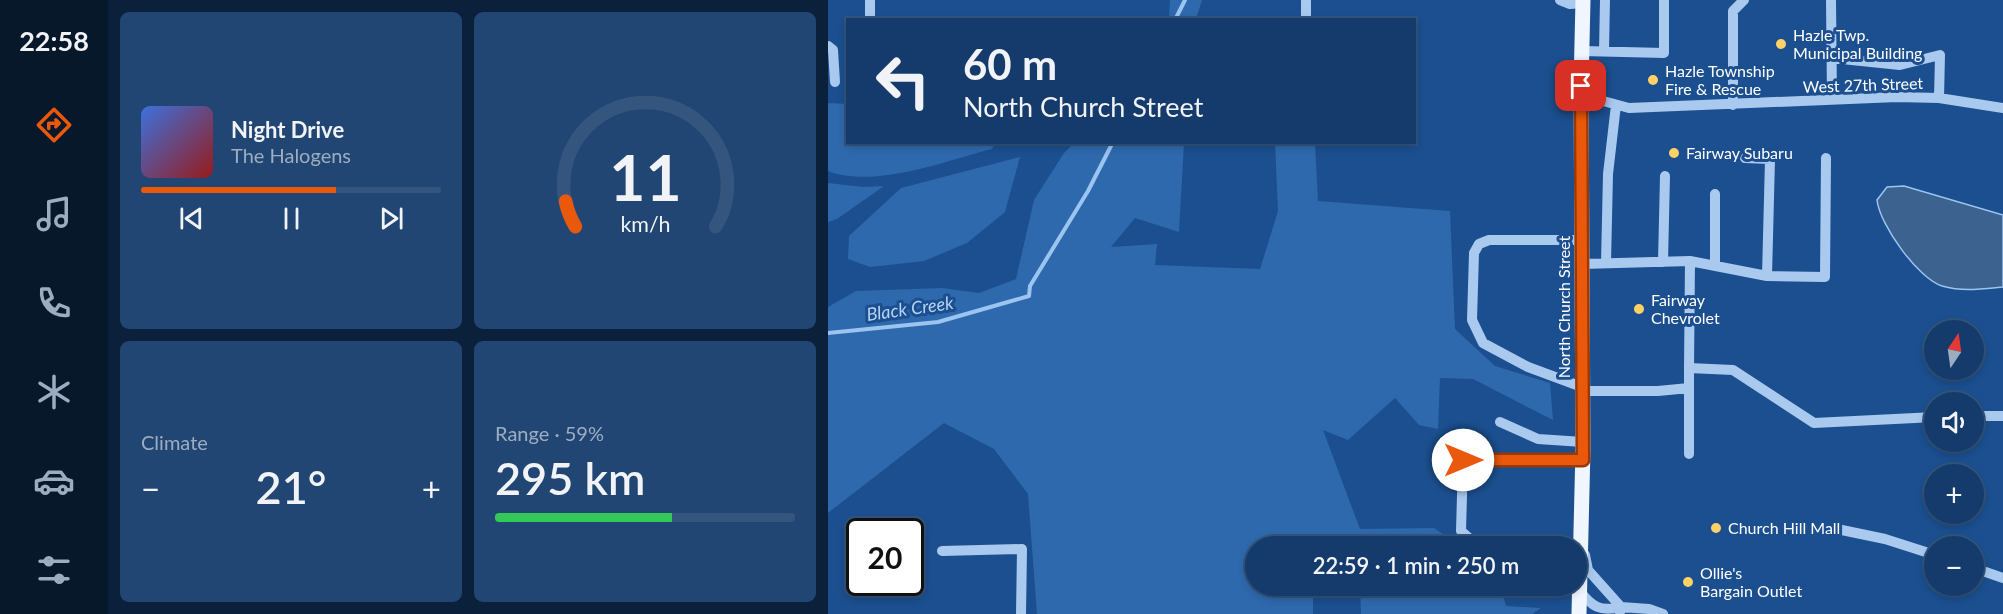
<!DOCTYPE html>
<html lang="en">
<head>
<meta charset="utf-8">
<style>
	body { margin:0; font-family:Lato,sans-serif; background:#214673; color:#f1f3f6; height:100vh; display:flex; flex-direction:column; font-size:22px; white-space:nowrap }
	* { box-sizing:border-box; margin:0 }
	p { font-size:20px; color:#9dadc1 }
	.icon { flex:none; width:33px; height:33px; fill:none; stroke:currentColor; stroke-width:2; stroke-linecap:round; stroke-linejoin:round }
	.map { position:relative; flex:1; overflow:hidden }
	.drawer { display:flex; flex-direction:column; gap:12px; padding:12px; background:#0b203b; width:720px }
	.drawer>* { flex:none }
	.guide { position:absolute; left:18px; top:18px; width:570px; height:126px; border-radius:0px; box-shadow:0 3px 9px #0003,0 0 0 2px #33557e; background:#143b6b; color:#f1f3f6; overflow:hidden }
	.needle { width:39px; rotate:13deg }
	.tools { position:absolute; left:1096px; top:320px; display:grid; gap:12px }
	.tools a { display:grid; place-items:center; width:60px; height:60px; border-radius:50%; background:#143b6b; box-shadow:0 3px 9px #0003,0 0 0 2px #33557e; font-size:30px }
	.speed { position:absolute; left:18px; top:518px; display:flex; gap:12px; font-size:30px; font-weight:700; text-align:center }
	.speed>* { display:grid; place-content:center; width:78px; height:78px; border-radius:50%; background:#143b6b; box-shadow:0 3px 9px #0003,0 0 0 2px #33557e; line-height:1 }
	.speed .limit { border:3px solid #111; border-radius:9px; background:#fff; color:#111 }
	.pin { position:absolute; display:grid; place-items:center; width:51px; height:51px; color:#fff; margin:-26px; border-radius:12px; box-shadow:0 3px 9px #0006 }
	.me { position:absolute; width:66px; margin:-33px; rotate:90deg; stroke-linejoin:round; filter:drop-shadow(0 0 4px #0008) }
	.turn { display:flex; align-items:center; gap:21px; height:126px; padding:0 18px; font-size:27px }
	.turn .icon { width:78px; height:78px; stroke-width:2.5 }
	.turn b { display:block; font-size:42px; line-height:51px }
	.big { font-size:45px; font-weight:600; line-height:1.1 }
	.drawer .tile { flex:1; display:flex; flex-direction:column; justify-content:center; gap:9px; min-width:0; padding:0 21px; border-radius:9px; background:#214673 }
	.drawer .dial { align-items:center; gap:0 }
	.dial svg { height:156px; overflow:visible; fill:none; stroke:#33557e; stroke-width:7; stroke-linecap:round; text-anchor:middle }
	.dial text { fill:#f1f3f6; stroke:none }
	.song { display:flex; align-items:center; gap:18px }
	.cover { width:72px; height:72px; border-radius:9px; background:linear-gradient(135deg,hsl(220 70% 55%),hsl(0 70% 35%)) }
	.played { height:6px; border-radius:3px; background:linear-gradient(90deg,#ea580c 65%,#33557e 65%) }
	.keys { display:flex; justify-content:space-around; direction:ltr }
	.heat { display:flex; justify-content:space-between; align-items:center; font-size:33px; direction:ltr }
	.charge { height:9px; border-radius:4px; background:linear-gradient(90deg,#34c759 59%,#33557e 0) }
	.drawer .tiles { flex:1; display:grid; gap:12px; grid-template-columns:repeat(2,1fr) }
	.trip { position:absolute; left:417px; top:536px; width:342px; height:60px; border-radius:30px; background:#143b6b; box-shadow:0 3px 9px #0003,0 0 0 2px #33557e; font-weight:600; line-height:60px; text-align:center }
	main { display:flex; flex:1; min-height:0 }
	.menu { display:flex; flex-direction:column; width:108px; justify-content:space-around; align-items:center; background:#08182b; color:#9dadc1 }
	.menu .icon { width:42px; height:42px }
	.menu .active { color:#ea580c }
	.menu b { font-size:27px; color:#f1f3f6 }
	.map>svg:first-child { display:block }
</style>
</head>
<body>
<main>
<nav class="menu">
<b>22:58</b>
<svg class="icon active" aria-label="directions" viewBox="0 0 24 24"><path d="M12 3l9 9-9 9-9-9zM9 14v-3h6M13 9l2 2-2 2"/></svg>
<svg class="icon" aria-label="music" viewBox="0 0 24 24"><path d="M9 18V5l10-2v13"/><circle cx="6" cy="18" r="3"/><circle cx="16" cy="16" r="3"/></svg>
<svg class="icon" aria-label="phone" viewBox="0 0 24 24"><path d="M5 4h4l2 5-3 2q2 4 5 5l2-3 5 2v4C11 20 4 13 5 4z"/></svg>
<svg class="icon" aria-label="climate" viewBox="0 0 24 24"><path d="M12 3v18M4 7l16 10M4 17L20 7"/></svg>
<svg class="icon" aria-label="car" viewBox="0 0 24 24"><path d="M5 17H2v-5l4-1 3-4h7l3 4 3 1v5h-3M9 17h6M6 11h13"/><circle cx="7" cy="17" r="2"/><circle cx="17" cy="17" r="2"/></svg>
<svg class="icon" aria-label="filters" viewBox="0 0 24 24"><path d="M4 7h16M4 17h16"/><circle cx="9" cy="7" r="2"/><circle cx="15" cy="17" r="2"/></svg>
</nav>
<section class="drawer">
<div class="tiles">
<div class="tile">
<div class="song"><i class="cover"></i><div><b>Night Drive</b><p>The Halogens</p></div></div>
<div class="played"></div>
<div class="keys"><svg class="icon" aria-label="previous" viewBox="0 0 24 24"><path d="M18 5L8 12l10 7zM5 5v14"/></svg><svg class="icon" aria-label="pause" viewBox="0 0 24 24"><path d="M8 5v14M16 5v14"/></svg><svg class="icon" aria-label="next" viewBox="0 0 24 24"><path d="M6 5l10 7-10 7zM19 5v14"/></svg></div>
</div>
<div class="tile dial"><svg viewBox="0 0 100 80">
<path d="M14 69A42 42 0 1 1 86 69"/>
<path d="M14 69A42 42 0 0 1 9 56" stroke="#ea580c"/>
<text x="50" y="56" font-size="32" font-weight="700">11</text>
<text x="50" y="72" font-size="11">km/h</text>
</svg></div>
<div class="tile"><p>Climate</p>
<div class="heat"><a>−</a><b class="big">21°</b><a>+</a></div>
</div>
<div class="tile"><p>Range · 59%</p><b class="big">295 km</b><div class="charge"></div></div>
</div>
</section>
<div class="map">
<svg width="1175" height="614" viewBox="0 0 1175 614">
	<rect width="100%" height="100%" fill="#1b4f8f"/>
	<path fill="#2e69ad" d="M342,0H374L368,19H341Z
		M0,103L19,104L20,142L167,143L164,149C117,161 46,189 0,171Z
		M247,142L356,143L351,232L307,218L283,247L329,244L327,265L432,269L450,211L447,143H487L490,201L622,211L627,329L667,366L722,383L725,420L645,379L612,378L610,429L591,425L567,398L520,440L495,430L532,529L606,528L633,546H428V585H485V614H209L200,494L166,449L116,423L0,513V307L28,291L114,288L151,293L188,279L206,200L236,153Z
		M192,157L177,212L139,243L96,261L42,267L20,259L21,236L73,188Z
		M0,183L35,187L56,186L9,219L0,222Z
		M532,585H672L678,606L713,608L704,614H533Z"/>
	<path fill="#3c6290" stroke="#9cc4f0" stroke-width="1.5" d="M1076,186L1175,215V287C1154,289 1135,292 1114,286C1091,279 1052,226 1049,200L1059,187Z"/>
	<g fill="none" stroke-linecap="round" stroke-linejoin="round">
		<path stroke="#9cc4f0" stroke-width="4" d="M347,20L357,0
			M0,333L110,322L201,296L202,286L260,191L285,142"/>
		<path stroke="#a9c9ee" stroke-width="10" d="M732,0L742,4L755,3
			M1003,0L1004,100
			M42,20V0
			M478,20V0
			M0,46L5,50L7,82
			M754,51L836,53V0
			M776,51L777,0
			M1004,58L1072,65L1112,55L1111,98
			M753,95L801,108L1069,97L1111,98L1175,108
			M905,105V11L916,0
			M917,158L942,159L939,276
			M754,240H661L651,244L646,253L644,320L655,343L700,367L754,387
			M862,261L939,276L997,277L998,158
			M835,262L837,176
			M778,263L780,174L788,105
			M754,264L862,261L861,368L905,370L986,423L1107,417
			M887,266V194
			M754,391H830L861,388
			M1146,416H1175
			M672,422L710,439L755,442
			M861,454V368
			M1009,529L1057,539L1107,555
			M650,546L633,531L635,460H755
			M739,546H753
			M114,551L194,549L193,614
			M1146,568L1175,578
			M751,590C764,607 772,612 793,607L760,570L757,555
			M792,612L793,607L821,609L835,614"/>
		<path stroke="#f0f6ff" stroke-width="15" d="M751,614L755,448L753,86L755,0"/>
	</g>
	<g fill="none" stroke-linecap="round" stroke-linejoin="round">
		<defs>
			<path id="route" d="M635,460H755L753,86"/>
		</defs>
		<use href="#route" stroke="#983908" stroke-width="15"/>
		<use href="#route" stroke="#ea580c" stroke-width="10"/>
	</g>
	<g fill="#ffd166" stroke="#1b4f8f" stroke-width="2">
		<circle cx="953" cy="44" r="6"/>
		<circle cx="825" cy="80" r="6"/>
		<circle cx="846" cy="153" r="6"/>
		<circle cx="811" cy="309" r="6"/>
		<circle cx="888" cy="528" r="6"/>
		<circle cx="860" cy="582" r="6"/>
	</g>
	<g text-anchor="middle" stroke-width="6" stroke-linejoin="round" paint-order="stroke">
		<g font-size="16" fill="#fff" stroke="#1b4f8f" text-anchor="start">
			<text x="965" y="41">Hazle Twp.<tspan x="965" dy="18">Municipal Building</tspan></text>
			<text x="837" y="77">Hazle Township<tspan x="837" dy="18">Fire &amp; Rescue</tspan></text>
			<text x="858" y="159">Fairway Subaru</text>
			<text x="823" y="306">Fairway<tspan x="823" dy="18">Chevrolet</tspan></text>
			<text x="900" y="534">Church Hill Mall</text>
			<text x="872" y="579">Ollie's<tspan x="872" dy="18">Bargain Outlet</tspan></text>
		</g>
		<g font-size="16" fill="#fff" stroke="#1b4f8f">
			<text transform="translate(1035 85) rotate(-2)" y="6">West 27th Street</text>
			<text transform="translate(736 307) rotate(-90)" y="6">North Church Street</text>
		</g>
		<g font-size="18" font-style="italic" fill="#b5d3f5" stroke="#1b4f8f">
			<text transform="translate(82 309) rotate(-8)" y="6">Black Creek</text>
		</g>
	</g>
</svg>
<div class="tools">
<a><svg class="needle" viewBox="-14 -14 28 28"><path d="M0-13l5 13h-10z" fill="#e53935"/><path d="M0 13l5-13h-10z" fill="#9dadc1"/></svg></a>
<a><svg class="icon" aria-label="sound" viewBox="0 0 24 24"><path d="M4 9h4l5-4v14l-5-4H4zM17 9q2 3 0 6"/></svg></a>
<a>+</a>
<a>−</a>
</div>
<div class="speed"><div class="limit">20</div></div>
<div class="pin" style="left:753px;top:86px;background:#d93025"><svg class="icon" aria-label="arrive" viewBox="0 0 24 24"><path d="M6 21V4h12l-3 4 3 4H6"/></svg></div>
<svg class="me" style="left:635px;top:460px" viewBox="-20 -20 40 40"><circle r="19" fill="#fff"/><path d="M0-13L10 11 0 6-10 11z" fill="#ea580c"/></svg>
<div class="trip">22:59 · 1 min · 250 m</div>
<div class="guide">
<div class="turn"><svg class="icon" aria-label="left" viewBox="0 0 24 24"><path d="M17 20v-9H6M10 6l-5 5 5 5"/></svg><div><b>60 m</b>North Church Street</div></div>
</div>
</div>
</main>
</body>
</html>
